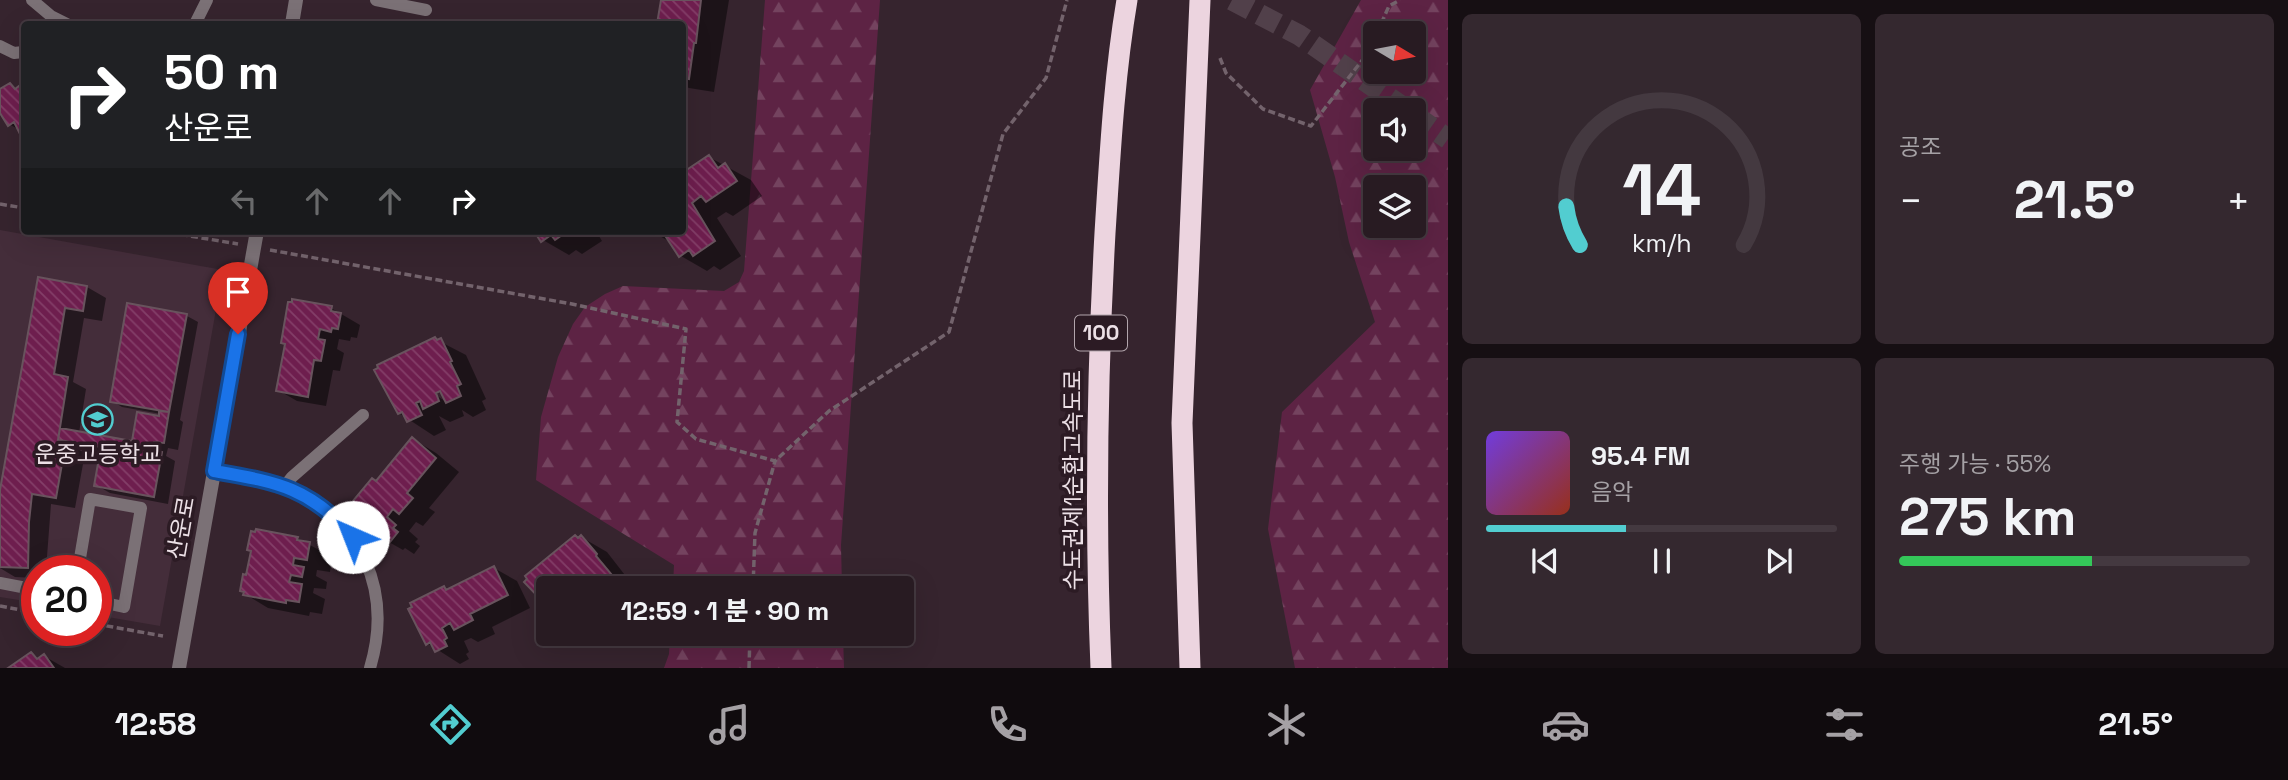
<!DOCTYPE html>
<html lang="ko">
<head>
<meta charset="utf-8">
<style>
	body { margin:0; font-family:"Space Grotesk","Noto Sans KR",sans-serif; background:#34282f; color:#f1f3f6; height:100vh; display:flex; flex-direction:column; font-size:26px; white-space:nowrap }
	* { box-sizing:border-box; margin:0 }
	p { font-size:23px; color:#a5a1a5 }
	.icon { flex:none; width:38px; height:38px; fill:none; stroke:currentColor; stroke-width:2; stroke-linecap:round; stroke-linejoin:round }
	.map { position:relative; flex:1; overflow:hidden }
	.side { display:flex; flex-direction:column; gap:14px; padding:14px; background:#160f13; width:840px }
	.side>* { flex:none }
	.guide { position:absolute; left:21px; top:21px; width:665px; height:214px; border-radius:7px; box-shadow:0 7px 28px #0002,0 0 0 2px #443940; background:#202124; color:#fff; overflow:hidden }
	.needle { width:46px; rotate:100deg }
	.buttons { position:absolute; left:1363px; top:21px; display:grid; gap:14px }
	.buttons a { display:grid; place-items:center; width:63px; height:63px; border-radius:7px; background:#281b22; box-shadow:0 7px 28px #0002,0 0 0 2px #443940; font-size:35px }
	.speed { position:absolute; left:21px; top:555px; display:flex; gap:14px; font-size:35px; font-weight:700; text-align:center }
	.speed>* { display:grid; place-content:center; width:91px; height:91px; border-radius:50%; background:#281b22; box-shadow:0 7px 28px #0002,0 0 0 2px #443940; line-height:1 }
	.speed .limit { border:10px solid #d22; background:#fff; color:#111 }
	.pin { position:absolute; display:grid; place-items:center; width:60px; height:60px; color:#fff; margin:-72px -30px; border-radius:50% 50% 50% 0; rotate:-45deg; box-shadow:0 0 7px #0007 }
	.pin .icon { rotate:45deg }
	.me { position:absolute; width:77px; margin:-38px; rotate:316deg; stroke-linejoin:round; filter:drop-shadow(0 0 5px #0008) }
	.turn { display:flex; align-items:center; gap:24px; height:147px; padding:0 28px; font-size:32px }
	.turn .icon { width:91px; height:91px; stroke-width:2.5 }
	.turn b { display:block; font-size:49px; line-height:60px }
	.lanes { display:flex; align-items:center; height:66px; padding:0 28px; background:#0003; justify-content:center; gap:35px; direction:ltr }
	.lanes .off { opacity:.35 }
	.big { font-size:52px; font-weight:800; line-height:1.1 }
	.side .widget { flex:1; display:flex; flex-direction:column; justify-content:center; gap:10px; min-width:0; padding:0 24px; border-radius:10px; background:#34282f }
	.side .dial { align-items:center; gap:0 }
	.dial svg { height:182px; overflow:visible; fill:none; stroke:#443940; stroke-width:7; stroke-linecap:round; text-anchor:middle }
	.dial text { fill:#f1f3f6; stroke:none }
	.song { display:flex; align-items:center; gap:21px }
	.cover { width:84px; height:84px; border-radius:10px; background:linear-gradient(135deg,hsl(260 70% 55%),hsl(10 70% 35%)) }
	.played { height:7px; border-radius:4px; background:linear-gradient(90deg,#52cdd0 40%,#443940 40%) }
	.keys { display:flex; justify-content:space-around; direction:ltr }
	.heat { display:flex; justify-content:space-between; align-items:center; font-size:38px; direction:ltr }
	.charge { height:10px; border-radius:5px; background:linear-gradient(90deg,#34c759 55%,#443940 0) }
	.side .tiles { flex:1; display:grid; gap:14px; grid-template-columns:repeat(2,1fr) }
	.trip { position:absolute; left:536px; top:576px; width:378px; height:70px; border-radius:7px; background:#281b22; box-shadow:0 7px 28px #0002,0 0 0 2px #443940; font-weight:800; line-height:70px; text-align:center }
	.dock { display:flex; height:112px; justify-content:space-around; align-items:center; background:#100b0e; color:#a5a1a5 }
	.dock .icon { width:49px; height:49px }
	.dock .active { color:#52cdd0 }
	.dock b { font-size:32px; color:#f1f3f6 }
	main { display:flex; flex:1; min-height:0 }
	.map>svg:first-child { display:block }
</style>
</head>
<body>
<main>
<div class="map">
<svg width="1448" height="668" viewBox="0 0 1448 668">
	<defs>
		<pattern id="forest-firs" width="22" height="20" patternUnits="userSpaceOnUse" patternTransform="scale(1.75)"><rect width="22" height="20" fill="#5d2344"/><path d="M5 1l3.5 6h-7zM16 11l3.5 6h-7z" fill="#74435f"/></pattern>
		<pattern id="building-back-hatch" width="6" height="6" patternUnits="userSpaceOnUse" patternTransform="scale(1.75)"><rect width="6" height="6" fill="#6e1e4e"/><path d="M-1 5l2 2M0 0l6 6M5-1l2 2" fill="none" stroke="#833e68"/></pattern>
	</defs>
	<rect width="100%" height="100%" fill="#36242e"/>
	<path fill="#442d3a" d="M0,230L223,270L160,626L96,615V570H37V603L0,597Z"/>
	<path fill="url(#forest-firs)" fill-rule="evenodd" d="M765,0H880L841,545L842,588H673L674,565L536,480L541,417L558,357L573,324L585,307L605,294L623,286L724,291L739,282L744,271Z
		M1361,0H1448V668H1295L1268,529L1282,412L1375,322L1349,242L1335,177L1310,90ZM1376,33H1414V72H1376ZM1376,110H1414V149H1376ZM1376,187H1414V226H1376Z
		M670,634H843L844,668H664L669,654Z"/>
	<path fill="#0007" fill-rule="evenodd" d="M663,0H729L714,92L689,88L682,85V24H659Z
		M24,84V139L21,133L23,132L9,124L0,110V95L10,85L17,89Z
		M709,157L751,180L762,196L733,216L726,212L717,218L741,256L720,270L714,266L707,271L681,256L672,243L651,231H682V175Z
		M536,231H596L602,241L582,254L576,250L569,255L543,240Z
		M40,279L87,287L106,298L102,321L84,318L73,382L86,389L79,433L134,443L160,418L161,414L122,407L112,401L129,305L187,316L198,322L180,420L183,422L178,450L168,448L166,456L175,461L168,504L110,493L96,485L102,452L74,447L85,453L75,508L51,504L46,570H37V578L15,577L0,568V506Z
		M331,308L360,325L357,338L351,337L350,341L339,339L337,349L344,353L340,371L333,370L326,406L297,401L278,390Z
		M435,339L466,355L486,399L482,401L486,410L473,417L462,410L464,416L450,422L439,416L446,430L434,436L399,413ZM429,387L445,396V401L428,390Z
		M413,439L436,453L459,472L429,508L435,512L423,526L416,522L409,531L418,539L415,542L420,546L414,554L405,548L403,550L380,537L377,483Z
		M581,537L607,552L635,588H548L526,582Z
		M297,538L332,557L330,572L317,570L316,576L327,582L326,589L314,588L313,593L325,599L322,614L310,612L309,616L268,608L245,594Z
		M494,568L517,581L530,608L492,627L495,634L478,642L471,638L464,641L469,652L466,654L469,659L460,664L427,643L444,588L448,591Z
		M587,634H601L595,638Z
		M32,654L40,659L44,656L65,668H11Z"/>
	<path fill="url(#building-back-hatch)" stroke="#68535d" stroke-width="2" d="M661,0H701L696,43H694L689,79L682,78V24H657Z
		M24,82V142L14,122L8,126L0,113V89L10,83L15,89Z
		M709,155L718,168L725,163L737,181L706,202L701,196L692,203L715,241L693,256L689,250L679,257L662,231H682V173Z
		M534,231H568L555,240L551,235L541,242Z
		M38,277L87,286L83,311L65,308L54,374L68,377L58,440L66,441L56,498L32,494L29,522L28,568L0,567V490Z
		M292,299L332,306L331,311L341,313L338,329L332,328L331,332L320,329L318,339L325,340L321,361L314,360L308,397L276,391L285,344L281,343L288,302H292Z
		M127,303L187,314L169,412L110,402Z
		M435,337L437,340L441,338L452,361L450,362L461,384L457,386L461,396L446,403L440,391L436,393L439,401L423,409L420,401L416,403L422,415L407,422L402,412L398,414L374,370L378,368L377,365Z
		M159,411L169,412L164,443L154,442L152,450L162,452L154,497L94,486L101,447L58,440L60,428L132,441L137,412L159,416Z
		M412,437L436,458L407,493L413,498L399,514L393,509L387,517L396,525L393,528L398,532L390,542L382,535L379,539L348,513L351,510L348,507L372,478L376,481Z
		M256,529L298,537L297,540L310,542L307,560L294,558L293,565L304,567L302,577L291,575L289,582L302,584L299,602L286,600V603L243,595L244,592L240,591L243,574L246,575L251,551L247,550L251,531L255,532Z
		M575,535L578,538L581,535L597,554L596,556L612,575L608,578L615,586L613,588H548V607L524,582L527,579L525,576Z
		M494,566L508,595L470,614L473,620L454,630L450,623L442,628L447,638L444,640L447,646L435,652L430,642L426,645L408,609L412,607L410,603L444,586L446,590Z
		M31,652L37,659L44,654L54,668H8Z"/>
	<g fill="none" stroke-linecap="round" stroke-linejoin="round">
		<path stroke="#51404a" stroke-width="21" stroke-dasharray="21 10" stroke-linecap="butt" d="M1232,0L1299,35L1407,110
			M1414,115L1448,139"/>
		<path stroke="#73636c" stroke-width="3.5" stroke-dasharray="7 3.5" stroke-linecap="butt" d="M1377,33L1389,6L1400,0
			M1220,58L1226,73L1263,109L1311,126L1367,54L1376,36
			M0,204L24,208
			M160,231L238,244
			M270,250L572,304L686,329L677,422L696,439L775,461L829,411L949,332L1003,134L1046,78L1067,0
			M753,588L755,533L775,461
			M0,606L37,613
			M96,624L163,636
			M749,668L750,634"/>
		<path stroke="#7b7176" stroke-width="12" d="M32,0L51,16L67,24
			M376,0L426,10
			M195,24L207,0
			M0,46L14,53L23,52
			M214,471C238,475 265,477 287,487C362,519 393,591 370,668
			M285,486L292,477L363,415
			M78,570L90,499L141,508L124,607L96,601
			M0,583L37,590"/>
		<path stroke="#7b7176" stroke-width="14" d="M292,24L296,0
			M179,668L257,231"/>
		<path stroke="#ecd4df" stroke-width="21" d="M1101,668C1095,523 1097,377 1105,233C1110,155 1114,77 1127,0"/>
		<path stroke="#ecd4df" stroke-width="21" d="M1190,668L1182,423L1200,0"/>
	</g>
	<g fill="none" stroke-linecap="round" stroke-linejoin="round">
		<defs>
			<path id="route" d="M238,334L214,471C276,482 310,487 353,537"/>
		</defs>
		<use href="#route" stroke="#114b97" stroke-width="18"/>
		<use href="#route" stroke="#1a73e8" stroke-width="12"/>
	</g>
	<defs>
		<symbol id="school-ring" viewBox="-11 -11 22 22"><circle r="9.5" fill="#2c1b24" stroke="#52cdd0" stroke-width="1.5"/><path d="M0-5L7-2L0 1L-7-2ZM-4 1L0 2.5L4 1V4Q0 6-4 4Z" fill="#52cdd0"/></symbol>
	</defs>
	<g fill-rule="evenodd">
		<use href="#school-ring" x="80" y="402" width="35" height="35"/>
	</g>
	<g text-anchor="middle" stroke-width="7" stroke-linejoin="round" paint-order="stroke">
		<rect fill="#2c1b24" stroke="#b2a5ac" stroke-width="2" x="1075" y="315.5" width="52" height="35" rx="5"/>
		<g font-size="21" font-weight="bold" fill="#ece0e6">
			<text x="1101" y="340">100</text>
		</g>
		<g font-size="23" fill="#ece0e6" stroke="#2c1b24">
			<text x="98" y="462">운중고등학교</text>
		</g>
		<g font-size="23" fill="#ece0e6" stroke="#2c1b24">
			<text transform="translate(1073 480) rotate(-90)" y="8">수도권제1순환고속도로</text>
			<text transform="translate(181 528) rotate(-80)" y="8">산운로</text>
		</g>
	</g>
</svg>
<div class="buttons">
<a><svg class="needle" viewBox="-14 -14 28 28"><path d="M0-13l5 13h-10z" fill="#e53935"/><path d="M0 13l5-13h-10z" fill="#a5a1a5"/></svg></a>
<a><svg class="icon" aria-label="sound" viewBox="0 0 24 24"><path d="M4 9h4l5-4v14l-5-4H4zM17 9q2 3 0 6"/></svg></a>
<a><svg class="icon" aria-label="layers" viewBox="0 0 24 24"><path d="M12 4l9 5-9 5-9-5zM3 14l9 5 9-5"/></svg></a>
</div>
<div class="speed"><div class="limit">20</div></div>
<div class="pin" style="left:238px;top:334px;background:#d93025"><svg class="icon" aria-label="arrive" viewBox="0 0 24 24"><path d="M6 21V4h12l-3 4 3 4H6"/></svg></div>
<svg class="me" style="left:353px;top:537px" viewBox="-20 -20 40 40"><circle r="19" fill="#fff"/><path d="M0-13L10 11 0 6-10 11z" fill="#1a73e8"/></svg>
<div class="trip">12:59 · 1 분 · 90 m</div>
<div class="guide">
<div class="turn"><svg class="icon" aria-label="right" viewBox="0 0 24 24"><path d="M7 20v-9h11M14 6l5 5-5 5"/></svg><div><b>50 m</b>산운로</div></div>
<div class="lanes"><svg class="icon off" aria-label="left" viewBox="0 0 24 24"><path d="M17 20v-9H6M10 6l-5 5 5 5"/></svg><svg class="icon off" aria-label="ahead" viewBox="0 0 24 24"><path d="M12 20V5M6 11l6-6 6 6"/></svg><svg class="icon off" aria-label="ahead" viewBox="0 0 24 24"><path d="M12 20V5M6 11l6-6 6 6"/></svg><svg class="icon" aria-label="right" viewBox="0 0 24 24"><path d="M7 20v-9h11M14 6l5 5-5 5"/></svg></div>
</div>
</div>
<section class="side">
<div class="tiles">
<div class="widget dial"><svg viewBox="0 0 100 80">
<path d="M14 69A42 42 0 1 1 86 69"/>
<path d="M14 69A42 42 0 0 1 8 52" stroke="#52cdd0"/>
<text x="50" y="56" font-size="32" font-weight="700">14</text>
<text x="50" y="72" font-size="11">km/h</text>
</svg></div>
<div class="widget"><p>공조</p>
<div class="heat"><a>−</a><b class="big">21.5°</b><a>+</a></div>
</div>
<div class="widget">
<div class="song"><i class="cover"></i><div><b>95.4 FM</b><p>음악</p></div></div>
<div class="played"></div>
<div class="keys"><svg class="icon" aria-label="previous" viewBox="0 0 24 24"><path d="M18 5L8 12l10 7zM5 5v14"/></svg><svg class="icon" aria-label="pause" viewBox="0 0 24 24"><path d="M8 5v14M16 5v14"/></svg><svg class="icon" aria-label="next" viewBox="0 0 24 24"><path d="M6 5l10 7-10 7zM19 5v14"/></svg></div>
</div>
<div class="widget"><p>주행 가능 · 55%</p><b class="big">275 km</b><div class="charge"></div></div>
</div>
</section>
</main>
<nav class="dock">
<b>12:58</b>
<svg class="icon active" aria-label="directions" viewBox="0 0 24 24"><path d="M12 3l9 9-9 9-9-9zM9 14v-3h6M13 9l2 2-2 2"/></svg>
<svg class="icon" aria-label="music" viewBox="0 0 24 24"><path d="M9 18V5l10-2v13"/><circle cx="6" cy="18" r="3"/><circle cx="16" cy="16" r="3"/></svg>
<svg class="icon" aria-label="phone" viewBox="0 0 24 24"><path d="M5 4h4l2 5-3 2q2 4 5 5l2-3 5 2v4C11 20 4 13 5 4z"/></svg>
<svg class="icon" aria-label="climate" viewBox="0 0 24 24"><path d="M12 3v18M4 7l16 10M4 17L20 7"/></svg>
<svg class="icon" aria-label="car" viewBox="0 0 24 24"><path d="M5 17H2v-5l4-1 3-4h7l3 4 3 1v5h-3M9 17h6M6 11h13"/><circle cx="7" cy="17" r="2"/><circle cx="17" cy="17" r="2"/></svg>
<svg class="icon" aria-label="filters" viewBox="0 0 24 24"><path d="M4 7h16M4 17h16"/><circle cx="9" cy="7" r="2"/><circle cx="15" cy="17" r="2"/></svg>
<b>21.5°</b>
</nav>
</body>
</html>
